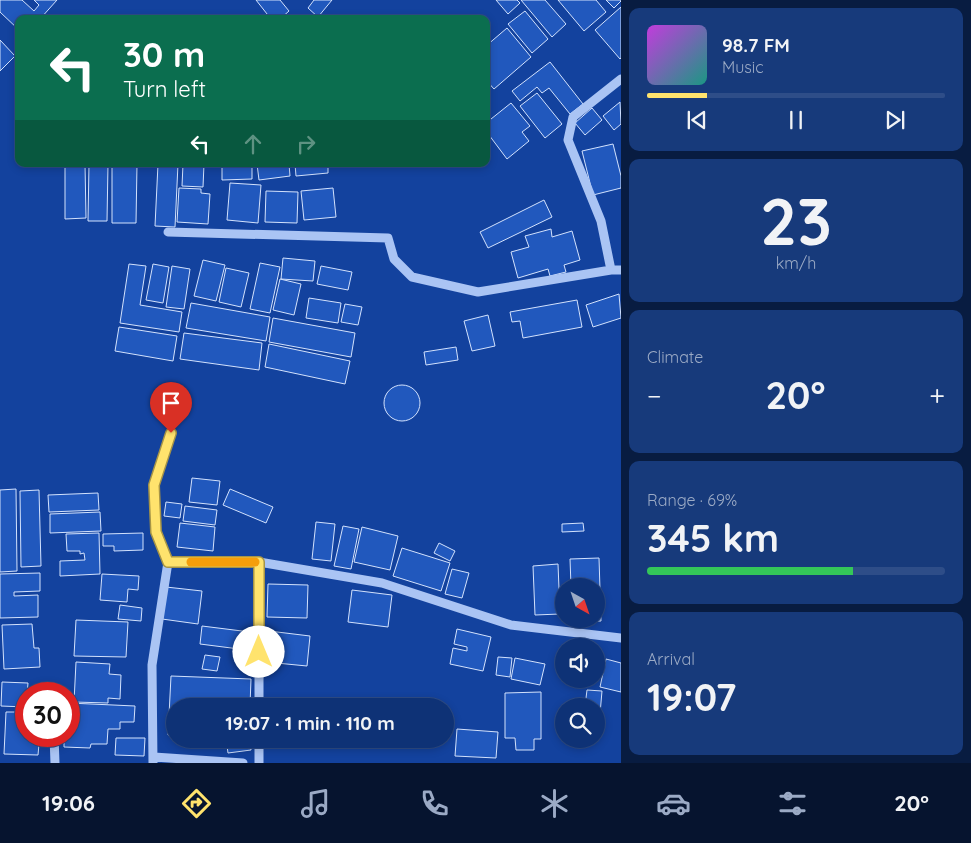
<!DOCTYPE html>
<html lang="en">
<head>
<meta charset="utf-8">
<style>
	body { margin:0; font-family:Quicksand,sans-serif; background:#173a7b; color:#f1f3f6; height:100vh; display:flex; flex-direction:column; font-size:19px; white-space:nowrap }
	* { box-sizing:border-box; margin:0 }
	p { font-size:16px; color:#9baac5 }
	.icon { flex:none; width:28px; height:28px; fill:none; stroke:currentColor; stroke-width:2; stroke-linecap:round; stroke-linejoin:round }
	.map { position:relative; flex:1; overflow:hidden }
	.panel { display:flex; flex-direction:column; gap:8px; padding:8px; background:#081c41; width:350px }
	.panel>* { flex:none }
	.top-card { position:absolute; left:15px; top:15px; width:475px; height:152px; border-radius:10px; box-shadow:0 2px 8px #0003,0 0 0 1px #2e4d88; background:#0b6e4f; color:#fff; overflow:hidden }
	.needle { width:32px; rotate:140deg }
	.controls { position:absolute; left:555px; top:578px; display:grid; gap:10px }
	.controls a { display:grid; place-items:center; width:50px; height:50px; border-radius:50%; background:#0e3276; box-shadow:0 2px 8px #0003,0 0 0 1px #2e4d88; font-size:25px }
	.speed { position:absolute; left:15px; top:682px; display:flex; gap:10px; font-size:25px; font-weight:700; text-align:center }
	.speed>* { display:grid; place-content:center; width:65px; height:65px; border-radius:50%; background:#0e3276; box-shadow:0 2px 8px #0003,0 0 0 1px #2e4d88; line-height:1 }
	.speed .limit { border:8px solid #d22; background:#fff; color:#111 }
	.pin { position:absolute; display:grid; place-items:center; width:42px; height:42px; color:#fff; margin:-51px -21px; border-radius:50% 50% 50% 0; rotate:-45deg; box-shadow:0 0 5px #0007 }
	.pin .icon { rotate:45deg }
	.me { position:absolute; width:55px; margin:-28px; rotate:0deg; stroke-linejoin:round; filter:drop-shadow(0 0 4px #0008) }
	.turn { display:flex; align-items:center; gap:18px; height:105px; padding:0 25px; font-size:22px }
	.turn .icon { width:65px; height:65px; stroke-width:2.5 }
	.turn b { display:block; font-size:35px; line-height:42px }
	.lanes { display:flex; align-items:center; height:48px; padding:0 25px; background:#0003; justify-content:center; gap:25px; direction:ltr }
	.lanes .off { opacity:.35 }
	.big { font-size:38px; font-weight:800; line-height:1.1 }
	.panel .widget { flex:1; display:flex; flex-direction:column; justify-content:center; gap:8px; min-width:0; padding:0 18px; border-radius:10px; background:#173a7b }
	.panel .dial { align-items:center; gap:0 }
	.dial b { font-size:65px; line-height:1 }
	.song { display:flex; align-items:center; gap:15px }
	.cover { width:60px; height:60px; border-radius:8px; background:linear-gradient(135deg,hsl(290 70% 55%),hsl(170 70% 35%)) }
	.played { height:5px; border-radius:2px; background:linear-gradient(90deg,#ffe36d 20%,#2e4d88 20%) }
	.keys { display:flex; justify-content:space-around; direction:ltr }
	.heat { display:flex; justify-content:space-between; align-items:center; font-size:28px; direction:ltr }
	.charge { height:8px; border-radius:4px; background:linear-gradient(90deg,#34c759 69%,#2e4d88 0) }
	.trip { position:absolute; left:166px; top:698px; width:288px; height:50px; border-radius:25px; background:#0e3276; box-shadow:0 2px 8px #0003,0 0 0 1px #2e4d88; font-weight:800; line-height:50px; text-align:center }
	.tab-bar { display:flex; height:80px; justify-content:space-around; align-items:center; background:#06142f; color:#9baac5 }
	.tab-bar .icon { width:35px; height:35px }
	.tab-bar .current { color:#ffe36d }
	.tab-bar b { font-size:22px; color:#f1f3f6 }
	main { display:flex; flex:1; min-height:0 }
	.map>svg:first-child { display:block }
</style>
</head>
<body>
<main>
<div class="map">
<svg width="621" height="763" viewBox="0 0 621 763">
	<rect width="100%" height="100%" fill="#13429e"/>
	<path fill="#2158bd" stroke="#d3e2fd" d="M0,0H22L34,11L39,5L34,0H57L40,19H19V30L0,12Z
		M256,0H280L289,11L280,19H271Z
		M314,0H332L318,17L308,8Z
		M496,0H517L520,3L508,14Z
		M521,0H545L566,24L552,37Z
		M558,0H596L606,12L584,31Z
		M606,0H621V1L614,8Z
		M621,7V58L620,59L595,30Z
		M525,11L548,39L532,53L508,24Z
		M507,28L531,57L494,89L486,80V46Z
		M0,40L15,56L0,71Z
		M550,62L583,104L570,114L549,88L542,93L537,87L520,101L512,91Z
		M537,93L562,124L545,138L520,106Z
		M620,102L621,124L614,130L603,116Z
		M511,103L530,126L522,132L529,141L507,159L486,131V123Z
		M592,108L602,120L585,135L575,123Z
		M613,144L621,176V188L593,195L582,151Z
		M65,164H85L86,218L65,219Z
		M89,164H108L107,221H88Z
		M112,164H137L136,223H112Z
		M158,164H178L175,227L155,226Z
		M183,164H204L203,187L182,186Z
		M222,164H252V179L222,180Z
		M257,164H289L290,176L259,180Z
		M295,164H328V173L296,176Z
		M230,183L261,185L258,223L227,220Z
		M179,188L201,189V193L210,194L208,224L177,222Z
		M333,188L336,217L304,220L301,191Z
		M266,191L298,192L297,223L265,222Z
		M544,200L552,217L488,248L480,232Z
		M551,229L552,237L572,231L580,260L564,265L566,272L550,276L548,269L518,278L511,252L529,247L525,236Z
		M283,258L315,261L313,281L281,279Z
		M203,260L225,265L216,301L194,296Z
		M260,263L280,267L270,313L250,309Z
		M129,264L146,266L140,305L182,312L179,332L120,323Z
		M153,264L169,267L163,303L146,300Z
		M172,266L190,269L184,309L166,307Z
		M321,266L352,272L348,290L317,284Z
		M226,268L249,273L241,307L219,302Z
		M280,279L301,284L294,315L273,310Z
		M619,294L621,318L593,327L586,305Z
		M309,298L341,303L338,323L306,318Z
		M577,300L582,327L523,338L520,321L512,322L510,312Z
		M191,303L270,317L266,341L186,328Z
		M345,304L362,307L358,325L341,322Z
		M488,315L495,346L472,351L464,321Z
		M273,318L355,333L351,357L269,342Z
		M119,327L177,336L173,361L115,351Z
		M184,333L262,343L259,370L180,359Z
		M269,344L350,361L345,384L265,367Z
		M456,347L458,360L426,365L424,352Z
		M384 403a18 18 0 1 1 36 0a18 18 0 1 1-36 0Z
		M192,478L220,481L217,505L189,502Z
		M16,489L17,571L0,572V490Z
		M230,489L273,507L266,523L223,505Z
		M39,490L41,566L21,567L20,491Z
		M98,493L99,510L49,512L48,495Z
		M166,502L182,504L180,518L164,516Z
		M185,506L217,510L215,525L183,521Z
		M100,512L101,531L50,533V514Z
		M316,522L335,524L331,561L312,559Z
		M180,523L215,527L213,551L177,547Z
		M583,523L584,531L562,532V524Z
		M343,526L359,529L351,569L334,566Z
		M362,527L398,536L390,570L354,562Z
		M99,533L100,574L60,576V561L85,560L84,553L80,554V551H67L66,534Z
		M143,533V550L114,551V546H103V534Z
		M439,543L455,551L450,561L434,553Z
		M402,548L450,563L441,591L393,576Z
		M599,558L601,621L572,622V619H596V586H571L570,559Z
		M558,564L560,614L535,615L533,566Z
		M452,569L469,573L462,598L445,594Z
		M40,573V591L14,592V596L38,595V617L0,618V574Z
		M102,574L139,576L138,590L128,589L127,602L100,600Z
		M268,584L308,585L307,618L267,617Z
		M166,587L202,591L198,624L162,619Z
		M352,590L392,595L388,627L348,622Z
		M120,605L142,608L141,621L118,619Z
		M76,620L128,622L126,657L74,656Z
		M32,624L34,648H39L40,667L4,669L2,625Z
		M202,626L250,632L247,650L200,644Z
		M457,629L491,637L483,671L450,664L453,648L467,651V647L454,644Z
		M269,631L310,636L307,666L266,662Z
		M205,655L220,657L217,671L202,669Z
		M498,657L512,658L510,677L496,675Z
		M515,658L545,664L540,685L511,679Z
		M606,659L621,663V692L600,687Z
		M76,662L110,664L109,674L121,675L120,699L108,698V703L74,702Z
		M171,676L251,679L250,706H175V736L168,735Z
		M2,682L28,683L26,707L1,706Z
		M587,690L602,691L600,714L596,713V706H585Z
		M541,692V739H534V750H516L515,738H505V693Z
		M69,703L135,706L134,722H120V729H108L107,744H91L90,748L64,747V736H69Z
		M6,712H20V714H26V736H43V744H39L38,755L4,754Z
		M558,714H564V729H558Z
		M457,729L498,732L496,758L455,756Z
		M116,738H145L144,756L115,755Z
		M226,739H250L251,750L228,753Z"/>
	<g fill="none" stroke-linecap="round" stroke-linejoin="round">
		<path stroke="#aac4f4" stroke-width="9" d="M621,79L573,117L568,140L601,221L611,270H621
			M168,232L388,238L394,259L412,277L478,292L611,270
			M168,562H259L382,583L511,625L621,638
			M259,706V562
			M54,736L55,763
			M154,757L243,763
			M153,763L152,665L168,562L156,532L154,485L171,433
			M259,763V739"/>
	</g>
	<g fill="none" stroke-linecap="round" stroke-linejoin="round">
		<defs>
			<path id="route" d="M171,433L154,485L156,532L168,562H259V652"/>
		</defs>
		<use href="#route" stroke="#a69447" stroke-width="12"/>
		<use href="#route" stroke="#ffe36d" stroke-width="9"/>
		<path stroke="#f59e0b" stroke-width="9" d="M191,562H255"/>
	</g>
</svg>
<div class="controls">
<a><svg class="needle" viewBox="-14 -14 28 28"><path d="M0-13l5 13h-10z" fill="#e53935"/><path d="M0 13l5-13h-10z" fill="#9baac5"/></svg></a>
<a><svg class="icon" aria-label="sound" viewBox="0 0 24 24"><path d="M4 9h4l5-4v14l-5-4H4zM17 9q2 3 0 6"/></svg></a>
<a><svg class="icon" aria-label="search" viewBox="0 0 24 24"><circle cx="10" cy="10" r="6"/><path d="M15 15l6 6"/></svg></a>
</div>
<div class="speed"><div class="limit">30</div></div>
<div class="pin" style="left:171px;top:433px;background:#d93025"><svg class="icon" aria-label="arrive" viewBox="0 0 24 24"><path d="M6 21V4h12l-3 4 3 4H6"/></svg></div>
<svg class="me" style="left:259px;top:652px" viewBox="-20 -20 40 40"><circle r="19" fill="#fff"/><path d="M0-13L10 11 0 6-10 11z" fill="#ffe36d"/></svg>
<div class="trip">19:07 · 1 min · 110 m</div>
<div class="top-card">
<div class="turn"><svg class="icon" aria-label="left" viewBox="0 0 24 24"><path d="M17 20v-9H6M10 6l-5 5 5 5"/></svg><div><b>30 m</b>Turn left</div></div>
<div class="lanes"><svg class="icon" aria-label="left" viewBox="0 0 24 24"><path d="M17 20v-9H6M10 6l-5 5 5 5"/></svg><svg class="icon off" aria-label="ahead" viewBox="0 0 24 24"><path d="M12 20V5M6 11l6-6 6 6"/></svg><svg class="icon off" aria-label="right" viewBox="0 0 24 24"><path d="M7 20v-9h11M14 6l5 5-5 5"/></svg></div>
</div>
</div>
<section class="panel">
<div class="widget">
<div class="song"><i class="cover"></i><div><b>98.7 FM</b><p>Music</p></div></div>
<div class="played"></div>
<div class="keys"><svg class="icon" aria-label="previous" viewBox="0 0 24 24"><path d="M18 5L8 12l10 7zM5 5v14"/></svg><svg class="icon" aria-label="pause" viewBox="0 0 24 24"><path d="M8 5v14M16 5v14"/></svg><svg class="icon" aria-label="next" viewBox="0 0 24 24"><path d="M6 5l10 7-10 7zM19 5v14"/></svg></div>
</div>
<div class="widget dial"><b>23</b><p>km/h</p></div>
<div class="widget"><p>Climate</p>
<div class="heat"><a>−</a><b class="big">20°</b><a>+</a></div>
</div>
<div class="widget"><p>Range · 69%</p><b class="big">345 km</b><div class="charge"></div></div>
<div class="widget"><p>Arrival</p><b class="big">19:07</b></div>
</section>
</main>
<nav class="tab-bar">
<b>19:06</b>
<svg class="icon current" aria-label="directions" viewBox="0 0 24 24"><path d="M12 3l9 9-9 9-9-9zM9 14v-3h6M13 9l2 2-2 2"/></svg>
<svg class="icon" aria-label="music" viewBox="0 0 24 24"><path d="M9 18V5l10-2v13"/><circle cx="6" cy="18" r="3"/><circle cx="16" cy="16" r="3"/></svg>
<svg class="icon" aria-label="phone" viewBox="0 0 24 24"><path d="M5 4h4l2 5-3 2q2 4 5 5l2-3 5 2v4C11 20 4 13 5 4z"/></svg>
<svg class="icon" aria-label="climate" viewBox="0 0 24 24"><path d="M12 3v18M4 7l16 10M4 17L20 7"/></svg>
<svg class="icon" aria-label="car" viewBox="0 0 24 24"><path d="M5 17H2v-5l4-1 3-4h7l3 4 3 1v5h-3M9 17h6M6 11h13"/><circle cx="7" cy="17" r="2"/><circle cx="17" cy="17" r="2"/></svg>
<svg class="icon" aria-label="filters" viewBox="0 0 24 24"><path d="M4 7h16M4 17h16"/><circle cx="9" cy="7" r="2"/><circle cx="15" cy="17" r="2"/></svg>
<b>20°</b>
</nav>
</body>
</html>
